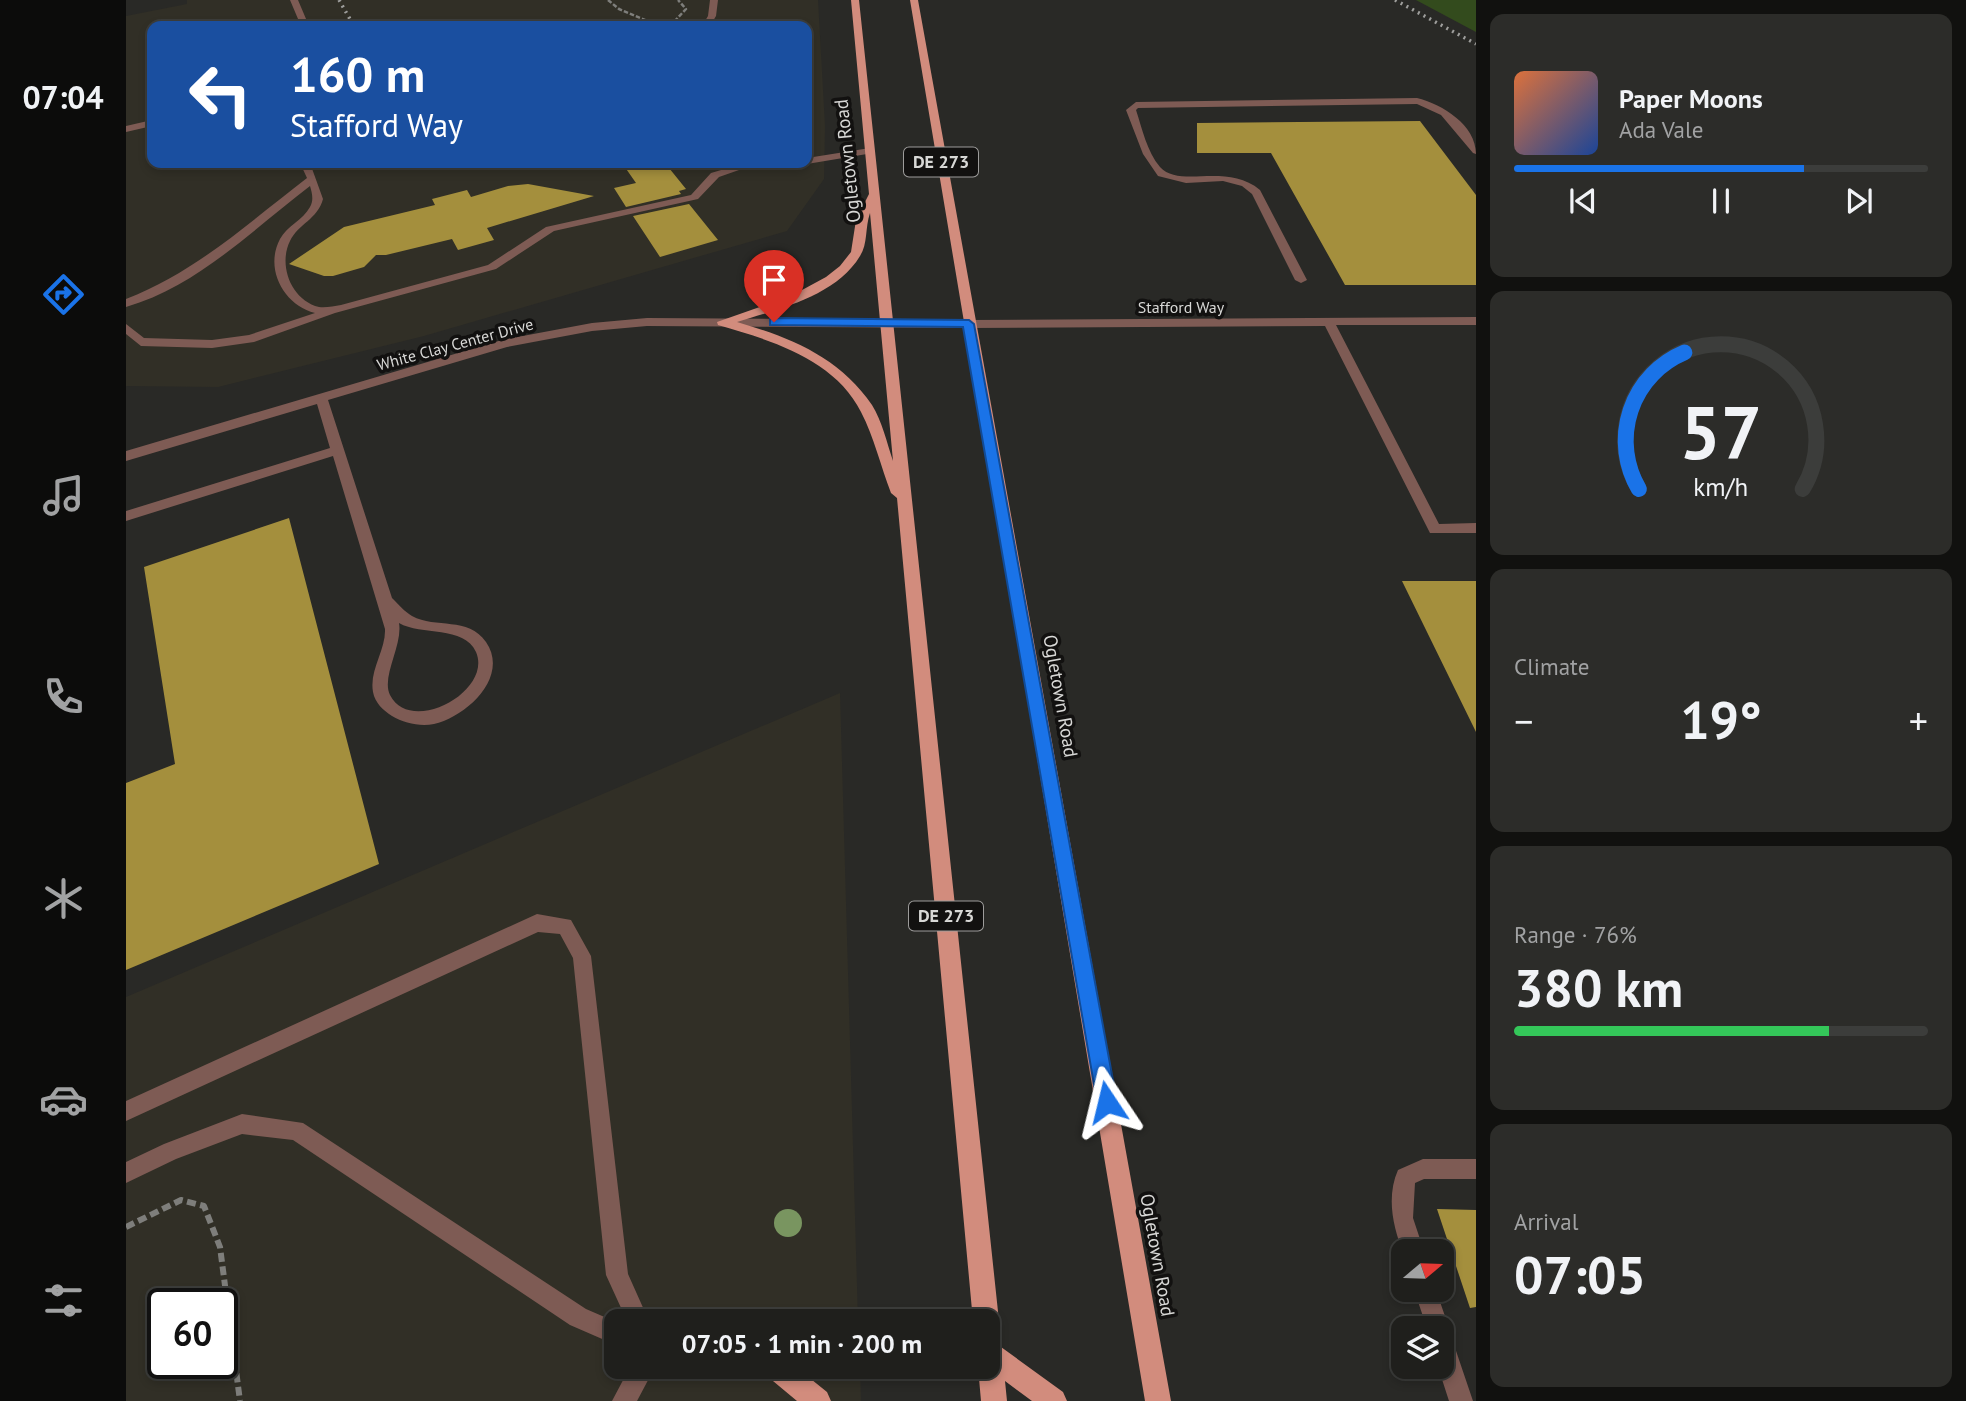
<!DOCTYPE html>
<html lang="en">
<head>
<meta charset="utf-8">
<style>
	body { margin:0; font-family:"PT Sans",sans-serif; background:#2c2c29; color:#f1f3f6; height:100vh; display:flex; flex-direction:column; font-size:26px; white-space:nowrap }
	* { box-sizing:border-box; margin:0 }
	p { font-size:23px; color:#a1a2a3 }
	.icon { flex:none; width:38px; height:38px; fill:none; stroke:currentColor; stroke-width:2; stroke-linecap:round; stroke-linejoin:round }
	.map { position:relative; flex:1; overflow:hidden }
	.panel { display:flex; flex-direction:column; gap:14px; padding:14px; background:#11110f; width:490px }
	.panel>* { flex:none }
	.hud { position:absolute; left:21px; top:21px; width:665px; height:147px; border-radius:14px; box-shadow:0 4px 10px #0003,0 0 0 2px #3c3d3b; background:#1a4fa0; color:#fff; overflow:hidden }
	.needle { width:46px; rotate:71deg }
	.fabs { position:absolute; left:1265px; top:1239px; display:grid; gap:14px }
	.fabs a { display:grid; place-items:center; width:63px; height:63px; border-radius:14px; background:#1f1f1c; box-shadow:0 4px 10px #0003,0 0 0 2px #3c3d3b; font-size:35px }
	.speed { position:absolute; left:21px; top:1288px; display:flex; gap:14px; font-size:35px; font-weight:700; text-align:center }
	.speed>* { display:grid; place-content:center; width:91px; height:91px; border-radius:50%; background:#1f1f1c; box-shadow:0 4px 10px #0003,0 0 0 2px #3c3d3b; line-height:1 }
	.speed .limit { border:4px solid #111; border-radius:10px; background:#fff; color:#111 }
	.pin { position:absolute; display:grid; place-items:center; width:60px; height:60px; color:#fff; margin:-72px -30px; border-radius:50% 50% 50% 0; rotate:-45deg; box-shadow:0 0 7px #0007 }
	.pin .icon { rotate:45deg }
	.me { position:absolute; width:77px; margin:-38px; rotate:350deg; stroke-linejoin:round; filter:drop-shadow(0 0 5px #0008) }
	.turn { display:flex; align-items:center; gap:24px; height:147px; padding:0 28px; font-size:32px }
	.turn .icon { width:91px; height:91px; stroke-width:2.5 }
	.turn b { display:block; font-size:49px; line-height:60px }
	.big { font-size:52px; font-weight:700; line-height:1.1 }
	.panel .card { flex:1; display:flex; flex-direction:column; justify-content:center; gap:10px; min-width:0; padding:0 24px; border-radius:14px; background:#2c2c29 }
	.panel .dial { align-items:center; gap:0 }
	.dial svg { height:182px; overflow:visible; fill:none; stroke:#3c3d3b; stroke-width:7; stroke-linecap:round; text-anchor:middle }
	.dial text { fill:#f1f3f6; stroke:none }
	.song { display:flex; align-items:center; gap:21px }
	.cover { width:84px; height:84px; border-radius:10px; background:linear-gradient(135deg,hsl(20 70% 55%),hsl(220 70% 35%)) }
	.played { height:7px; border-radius:4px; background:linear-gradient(90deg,#1a73e8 70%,#3c3d3b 70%) }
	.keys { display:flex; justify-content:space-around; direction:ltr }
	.heat { display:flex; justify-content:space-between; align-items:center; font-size:38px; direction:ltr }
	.charge { height:10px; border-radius:5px; background:linear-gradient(90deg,#34c759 76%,#3c3d3b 0) }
	.trip { position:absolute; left:478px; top:1309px; width:396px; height:70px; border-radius:14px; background:#1f1f1c; box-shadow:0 4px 10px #0003,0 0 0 2px #3c3d3b; font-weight:700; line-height:70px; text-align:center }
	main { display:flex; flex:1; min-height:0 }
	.tabs { display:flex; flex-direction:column; width:126px; justify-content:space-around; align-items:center; background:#0c0c0b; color:#a1a2a3 }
	.tabs .icon { width:49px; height:49px }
	.tabs .current { color:#1a73e8 }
	.tabs b { font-size:32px; color:#f1f3f6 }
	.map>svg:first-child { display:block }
</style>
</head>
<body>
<main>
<nav class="tabs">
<b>07:04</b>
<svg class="icon current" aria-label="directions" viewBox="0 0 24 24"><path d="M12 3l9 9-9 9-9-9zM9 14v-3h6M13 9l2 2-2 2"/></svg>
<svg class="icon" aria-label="music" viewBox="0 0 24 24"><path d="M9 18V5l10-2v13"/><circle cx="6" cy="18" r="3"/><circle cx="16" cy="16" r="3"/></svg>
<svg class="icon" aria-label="phone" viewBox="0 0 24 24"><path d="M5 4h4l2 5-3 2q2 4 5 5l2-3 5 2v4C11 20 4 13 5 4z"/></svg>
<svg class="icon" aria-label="climate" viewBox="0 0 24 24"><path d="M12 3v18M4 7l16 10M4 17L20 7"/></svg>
<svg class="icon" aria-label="car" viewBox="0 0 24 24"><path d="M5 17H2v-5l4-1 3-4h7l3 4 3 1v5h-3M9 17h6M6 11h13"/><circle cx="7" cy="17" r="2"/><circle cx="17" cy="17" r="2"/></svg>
<svg class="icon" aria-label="filters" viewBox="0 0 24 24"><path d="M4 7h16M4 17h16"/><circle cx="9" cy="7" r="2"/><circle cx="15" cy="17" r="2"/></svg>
</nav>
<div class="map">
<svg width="1350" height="1401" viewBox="0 0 1350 1401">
	<rect width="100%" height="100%" fill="#292926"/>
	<path fill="#312f26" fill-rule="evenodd" d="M61,0H692L699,126L698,179L661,231L298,336L92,387L0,386V16L61,4ZM26,26H681V163H26Z
		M714,693L732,1321H490V1367H734L735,1401H0V997ZM37,1304H96V1363H37Z"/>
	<path fill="#334b1d" d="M1290,0H1350V32Z"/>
	<path fill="#a48f3d" d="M1294,121L1350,195V285H1219L1145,153H1071V123Z
		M496,163H539L560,189L553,191L555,194L500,207L488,188L510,183Z
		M402,184L468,196L361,228L368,240L332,250L326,239L260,255H250L238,267L207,276H198L163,264L218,227L309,205L306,199L341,190L345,197L382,186Z
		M563,204L592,240L534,257L507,216Z
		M163,518L253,864L0,970V783L49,764L18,567Z
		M1276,581H1350V732Z
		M1311,1209L1350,1210V1307L1344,1308Z"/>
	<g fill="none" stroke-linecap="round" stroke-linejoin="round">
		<path stroke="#7e7e7b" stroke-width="2.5" stroke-dasharray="4.5 2" stroke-linecap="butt" d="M482,0L493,9L533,26
			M544,26L560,9L552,0"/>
		<path stroke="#7e7e7b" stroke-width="6" stroke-dasharray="9 4.5" stroke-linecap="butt" d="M0,1227L55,1200L78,1206L94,1247L114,1401"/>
		<path fill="#7e5b54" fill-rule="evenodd" d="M164,0H172L183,26H175Z
			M584,0H592L590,16L584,26H576L582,16Z
			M1291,98C1316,104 1350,125 1350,154L1347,153L1315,115L1291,104L1012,108L1010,110C1016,128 1021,152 1034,167C1054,189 1100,162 1134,190L1181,280L1175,283L1169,280L1126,194L1116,186L1097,181L1060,183L1032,176L1017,154L1000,110L1010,102Z
			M26,120V126L0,132V126Z
			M744,148L749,151L747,153L681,164L677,163H681V158Z
			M174,163H184L197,199C192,219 172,224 164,241C152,265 165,300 193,307C200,308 208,306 215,305L362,265L420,227L565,195L585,173L619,163H633L593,177L572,199L428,231L370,269L209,313L128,342L86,348L15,346L0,334V324L18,338L86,340L123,335L189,313C158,305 138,269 154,239C161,226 177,220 184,207C188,200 186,193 184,186C126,230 72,286 0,307V299C70,272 122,223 181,178Z
			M1350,317V325H1210L1313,524L1350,523V533H1304L1199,326L843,328L521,326L466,331L381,347L202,400L266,598C272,604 279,612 286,616C310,629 342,616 360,642C384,677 340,717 308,724C294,727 278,723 266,716C257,710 249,703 247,692C243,670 260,650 259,629L207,456L0,521V511L204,448L191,404L0,461V451L376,340L466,323L521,318L843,320ZM273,623C295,636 338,625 350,652C367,691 285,736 264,695C255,677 277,645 273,623Z
			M411,914L445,920L465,956L502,1274L523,1321H501L480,1275L447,958L434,934L412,932L0,1121V1101Z
			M116,1114L177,1123L460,1309L490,1322V1345L444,1325L167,1140L116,1134L50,1159L0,1183V1162L38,1144Z
			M1297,1159H1350V1179H1298L1289,1183L1287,1218L1298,1251H1278V1254C1267,1228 1260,1197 1272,1170Z
			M1288,1290H1310L1323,1328L1321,1333L1327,1342L1347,1401H1323L1312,1367H1316V1328H1301Z
			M504,1367H529L511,1401H486Z"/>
		<path fill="#d28c7d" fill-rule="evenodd" d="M725,0H733L873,1321L870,1326L875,1347L937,1392L941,1401H906L879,1381L881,1401H855L852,1367H861V1321H847L771,498L765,493C755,467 748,437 735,412C709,359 644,340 592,325L591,322L665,296L700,277L714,266L725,252L730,220L743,194ZM744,213L767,461C761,443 756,421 746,405C713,357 665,338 611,322C653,309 710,296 734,256C742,244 739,227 744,213Z
			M784,0H792L1045,1401H1019Z
			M637,1367H670L701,1392L705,1401H671L641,1376Z"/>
		<path stroke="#9e9e9c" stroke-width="3.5" stroke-dasharray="2 4.5" stroke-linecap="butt" d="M213,0L228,26
			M1269,0L1350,44"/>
	</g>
	<circle fill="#799560" cx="662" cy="1223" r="14"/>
	<path fill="#1a73e8" stroke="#114b97" stroke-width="2" d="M648,318L843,320L848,324L991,1102L988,1110L981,1113L973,1110L971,1102L837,327L644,325V319Z"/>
	<g text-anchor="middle" stroke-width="7" stroke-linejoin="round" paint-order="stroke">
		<g font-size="16" fill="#d8d8d6" stroke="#121110">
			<text x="1055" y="313">Stafford Way</text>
			<text transform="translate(329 344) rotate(-15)" y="6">White Clay Center Drive</text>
		</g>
		<g fill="#121110" stroke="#9d9c9b" stroke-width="2">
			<rect x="778" y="147.5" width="74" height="29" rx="5"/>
			<rect x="783" y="901.5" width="74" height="29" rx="5"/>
		</g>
		<g font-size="18" font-weight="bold" fill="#d8d8d6">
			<text x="815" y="168">DE 273</text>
			<text x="820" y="922">DE 273</text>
		</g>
		<g font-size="19" fill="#d8d8d6" stroke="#121110">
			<text transform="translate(721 161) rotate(-96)" y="7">Ogletown Road</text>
			<text transform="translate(935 696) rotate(80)" y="7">Ogletown Road</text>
			<text transform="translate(1032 1255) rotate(80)" y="7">Ogletown Road</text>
		</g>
	</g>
</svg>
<div class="fabs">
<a><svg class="needle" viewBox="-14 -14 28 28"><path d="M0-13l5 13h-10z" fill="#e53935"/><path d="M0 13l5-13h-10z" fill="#a1a2a3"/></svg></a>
<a><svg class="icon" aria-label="layers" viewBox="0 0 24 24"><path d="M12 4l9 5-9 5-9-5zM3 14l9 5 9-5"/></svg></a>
</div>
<div class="speed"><div class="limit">60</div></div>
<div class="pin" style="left:648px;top:322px;background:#d93025"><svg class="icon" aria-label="arrive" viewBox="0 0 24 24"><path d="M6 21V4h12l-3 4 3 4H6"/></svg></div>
<svg class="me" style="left:981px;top:1102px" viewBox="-20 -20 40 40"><path d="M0-17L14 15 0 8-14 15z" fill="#1a73e8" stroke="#fff" stroke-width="4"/></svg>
<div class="trip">07:05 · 1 min · 200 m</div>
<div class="hud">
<div class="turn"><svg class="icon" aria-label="left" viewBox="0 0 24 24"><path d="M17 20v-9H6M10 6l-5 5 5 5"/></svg><div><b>160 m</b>Stafford Way</div></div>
</div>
</div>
<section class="panel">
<div class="card">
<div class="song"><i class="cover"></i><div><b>Paper Moons</b><p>Ada Vale</p></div></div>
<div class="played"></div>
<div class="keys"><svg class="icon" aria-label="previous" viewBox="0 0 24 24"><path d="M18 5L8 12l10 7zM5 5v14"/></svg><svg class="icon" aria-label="pause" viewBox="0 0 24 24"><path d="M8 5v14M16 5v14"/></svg><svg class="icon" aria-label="next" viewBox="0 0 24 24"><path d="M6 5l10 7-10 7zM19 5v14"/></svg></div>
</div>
<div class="card dial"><svg viewBox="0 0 100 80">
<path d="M14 69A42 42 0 1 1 86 69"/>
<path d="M14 69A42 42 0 0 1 34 9" stroke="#1a73e8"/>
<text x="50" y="56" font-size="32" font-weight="700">57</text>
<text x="50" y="72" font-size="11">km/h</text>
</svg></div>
<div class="card"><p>Climate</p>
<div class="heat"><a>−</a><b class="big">19°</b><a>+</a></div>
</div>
<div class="card"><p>Range · 76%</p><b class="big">380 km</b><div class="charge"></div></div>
<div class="card"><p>Arrival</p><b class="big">07:05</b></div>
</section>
</main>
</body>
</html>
